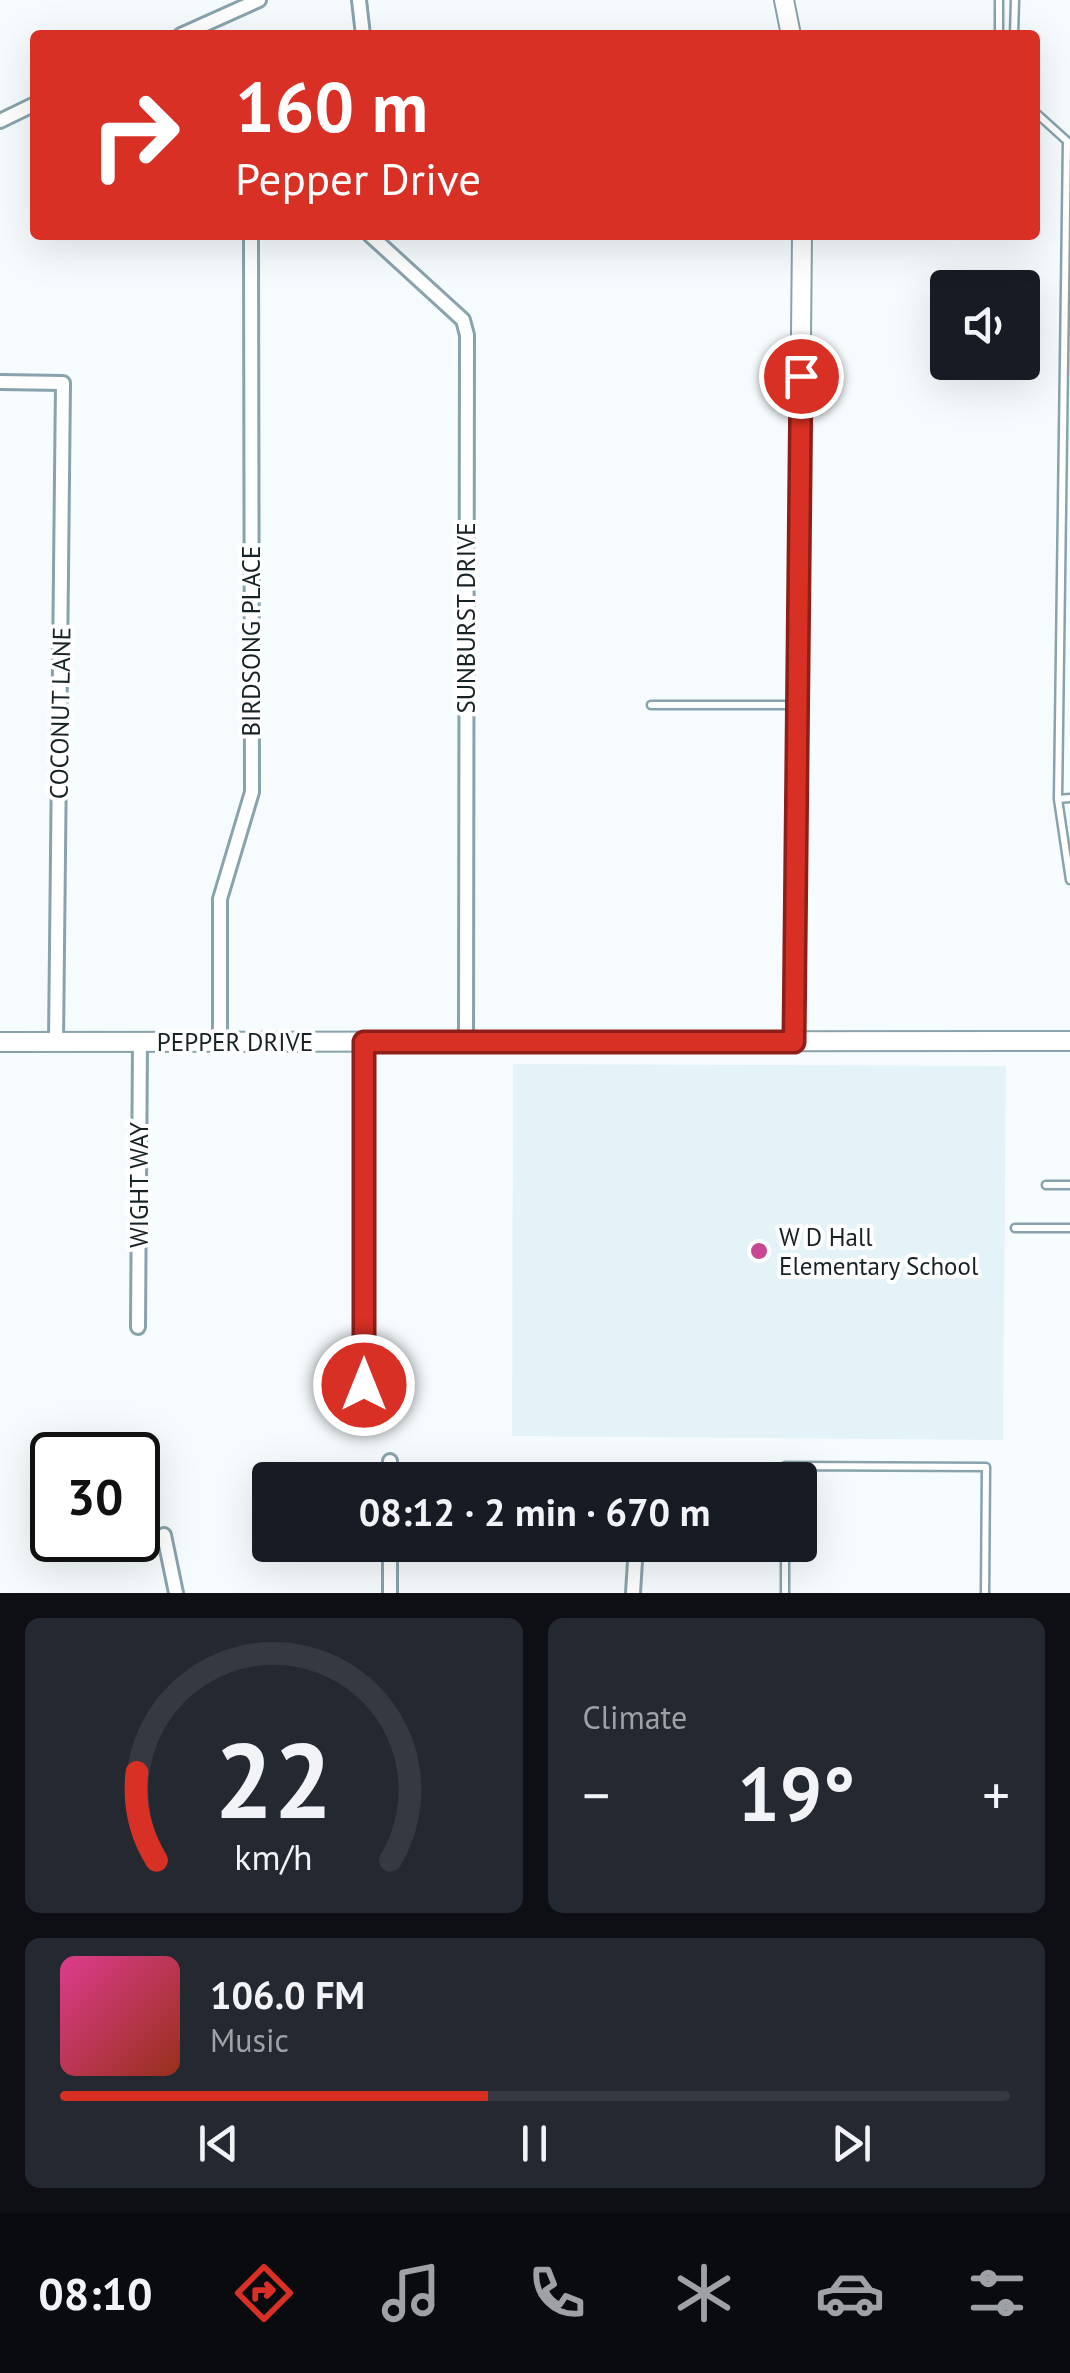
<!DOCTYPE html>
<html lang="en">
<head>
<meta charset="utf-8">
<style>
	body { margin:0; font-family:"PT Sans",sans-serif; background:#242831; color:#f1f3f6; height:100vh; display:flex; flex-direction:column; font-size:38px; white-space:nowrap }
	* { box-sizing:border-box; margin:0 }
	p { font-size:32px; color:#9ea1a6 }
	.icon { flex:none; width:55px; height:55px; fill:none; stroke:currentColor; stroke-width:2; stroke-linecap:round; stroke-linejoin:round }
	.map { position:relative; height:1593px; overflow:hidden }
	.side { display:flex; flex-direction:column; gap:25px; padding:25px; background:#0d0f14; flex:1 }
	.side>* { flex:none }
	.hud { position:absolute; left:30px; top:30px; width:1010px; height:210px; border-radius:10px; box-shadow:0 10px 40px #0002; background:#d93025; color:#fff; overflow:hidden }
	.fabs { position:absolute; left:930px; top:270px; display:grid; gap:20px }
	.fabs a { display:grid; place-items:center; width:110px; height:110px; border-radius:10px; background:#171b24; box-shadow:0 10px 40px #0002; font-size:50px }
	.speed { position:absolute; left:30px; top:1432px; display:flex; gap:20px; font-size:50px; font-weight:700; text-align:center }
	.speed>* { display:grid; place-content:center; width:130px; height:130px; border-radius:50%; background:#171b24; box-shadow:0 10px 40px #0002; line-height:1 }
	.speed .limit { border:5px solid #111; border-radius:15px; background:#fff; color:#111 }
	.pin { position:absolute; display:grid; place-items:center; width:85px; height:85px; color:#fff; margin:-42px; border:5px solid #fff; border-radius:50%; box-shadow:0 2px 10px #0007 }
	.me { position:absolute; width:110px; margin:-55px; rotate:0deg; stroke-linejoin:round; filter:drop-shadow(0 0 8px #0008) }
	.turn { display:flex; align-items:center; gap:35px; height:210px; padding:0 40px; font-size:45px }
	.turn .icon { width:130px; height:130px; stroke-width:2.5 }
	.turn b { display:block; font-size:70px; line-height:85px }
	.big { font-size:75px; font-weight:800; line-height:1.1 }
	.side .card { flex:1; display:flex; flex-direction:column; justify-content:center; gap:15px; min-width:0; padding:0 35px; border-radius:15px; background:#242831 }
	.side .dial { align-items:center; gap:0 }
	.dial svg { height:260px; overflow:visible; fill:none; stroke:#363941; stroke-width:7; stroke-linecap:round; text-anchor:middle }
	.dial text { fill:#f1f3f6; stroke:none }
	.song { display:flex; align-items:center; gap:30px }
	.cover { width:120px; height:120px; border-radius:15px; background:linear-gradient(135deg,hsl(330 70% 55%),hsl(10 70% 35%)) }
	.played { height:10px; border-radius:5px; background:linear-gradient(90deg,#d93025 45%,#363941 45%) }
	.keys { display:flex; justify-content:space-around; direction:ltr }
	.heat { display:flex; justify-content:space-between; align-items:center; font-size:55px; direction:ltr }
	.side .tiles { flex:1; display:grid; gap:25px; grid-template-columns:1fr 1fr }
	.card:last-child { grid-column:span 2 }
	.trip { position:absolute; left:252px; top:1462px; width:565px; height:100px; border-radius:10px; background:#171b24; box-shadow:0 10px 40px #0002; font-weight:800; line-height:100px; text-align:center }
	.tab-bar { display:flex; height:160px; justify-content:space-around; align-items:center; background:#090b0e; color:#9ea1a6 }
	.tab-bar .icon { width:70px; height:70px }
	.tab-bar .active { color:#d93025 }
	.tab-bar b { font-size:45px; color:#f1f3f6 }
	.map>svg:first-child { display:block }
</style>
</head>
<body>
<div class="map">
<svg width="1070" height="1593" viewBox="0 0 1070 1593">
	<rect width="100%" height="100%" fill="#f6fcfe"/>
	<path fill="#e4f3f8" d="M513,1064L1006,1066L1003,1440L512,1436Z"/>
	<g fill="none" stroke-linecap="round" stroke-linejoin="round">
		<defs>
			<path id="lane" d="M999,35V0
				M1014,35L1015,0
				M1035,112L1067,141
				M1067,141L1058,799L1070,880
				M651,705H795
				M1058,799L1070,798
				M1046,1185H1070
				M1015,1228H1070
				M785,1480V1466L986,1467L985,1593
				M785,1593V1545"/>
			<path id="street" d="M359,0L363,35
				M181,35L259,0
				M0,121L35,104
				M370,235L463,320L467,335L466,1043
				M0,382L63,383L56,1042
				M220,1042V899L252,792L251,235
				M138,1327L140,1042
				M364,1385V1042
				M390,1461V1480
				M164,1535L176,1593
				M390,1593V1545
				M633,1593L636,1545"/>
			<path id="secondary" d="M784,0L791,35
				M0,1042L1070,1041
				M794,1042L802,235"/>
		</defs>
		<use href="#lane" stroke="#88a3ac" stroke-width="11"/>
		<use href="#street" stroke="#88a3ac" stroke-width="18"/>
		<use href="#secondary" stroke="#88a3ac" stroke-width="22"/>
		<use href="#lane" stroke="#fff" stroke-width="6"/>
		<use href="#street" stroke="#fff" stroke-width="12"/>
		<use href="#secondary" stroke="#fff" stroke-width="18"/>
	</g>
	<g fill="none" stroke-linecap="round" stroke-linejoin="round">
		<defs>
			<path id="route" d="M364,1385V1042H794L801,376"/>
		</defs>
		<use href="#route" stroke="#8d1f18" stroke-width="25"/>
		<use href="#route" stroke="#d93025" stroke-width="18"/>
	</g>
	<circle fill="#c74792" stroke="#fff" stroke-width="4" cx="759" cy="1251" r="10"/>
	<g text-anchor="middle" stroke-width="8" stroke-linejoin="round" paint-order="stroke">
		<g font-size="25" fill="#172226" stroke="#fff">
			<text transform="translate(466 618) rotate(-90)" y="9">SUNBURST DRIVE</text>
			<text transform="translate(251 641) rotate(-90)" y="9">BIRDSONG PLACE</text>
			<text transform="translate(60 713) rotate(-89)" y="9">COCONUT LANE</text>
			<text x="235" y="1051">PEPPER DRIVE</text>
			<text transform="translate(139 1185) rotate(-90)" y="9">WIGHT WAY</text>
		</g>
		<g font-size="25" fill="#172226" stroke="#fff" text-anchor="start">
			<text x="779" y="1246">W D Hall<tspan x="779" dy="29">Elementary School</tspan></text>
		</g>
	</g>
</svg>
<div class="fabs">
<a><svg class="icon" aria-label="sound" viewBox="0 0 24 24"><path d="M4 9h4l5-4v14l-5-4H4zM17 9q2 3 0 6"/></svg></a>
</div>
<div class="speed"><div class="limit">30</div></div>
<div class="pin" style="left:801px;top:376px;background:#d93025"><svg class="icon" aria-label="arrive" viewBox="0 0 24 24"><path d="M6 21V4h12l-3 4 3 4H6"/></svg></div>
<svg class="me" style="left:364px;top:1385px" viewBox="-20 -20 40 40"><circle r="17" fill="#d93025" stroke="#fff" stroke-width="3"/><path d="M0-11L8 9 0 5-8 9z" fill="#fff"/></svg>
<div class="trip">08:12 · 2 min · 670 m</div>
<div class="hud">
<div class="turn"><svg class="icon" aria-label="right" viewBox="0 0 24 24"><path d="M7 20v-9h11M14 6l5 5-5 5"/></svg><div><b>160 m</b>Pepper Drive</div></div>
</div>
</div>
<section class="side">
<div class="tiles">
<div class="card dial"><svg viewBox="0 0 100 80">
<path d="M14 69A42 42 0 1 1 86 69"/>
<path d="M14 69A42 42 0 0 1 8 42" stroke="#d93025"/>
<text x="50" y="56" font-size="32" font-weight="700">22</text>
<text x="50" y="72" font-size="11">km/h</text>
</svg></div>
<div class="card"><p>Climate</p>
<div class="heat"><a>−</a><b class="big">19°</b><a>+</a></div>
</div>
<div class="card">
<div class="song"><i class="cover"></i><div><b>106.0 FM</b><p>Music</p></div></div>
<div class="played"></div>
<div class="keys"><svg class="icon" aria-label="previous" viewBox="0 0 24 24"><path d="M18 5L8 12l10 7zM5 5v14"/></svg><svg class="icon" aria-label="pause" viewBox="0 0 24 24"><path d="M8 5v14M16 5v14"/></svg><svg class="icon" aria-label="next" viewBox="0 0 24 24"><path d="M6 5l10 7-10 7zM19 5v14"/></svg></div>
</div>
</div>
</section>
<nav class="tab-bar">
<b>08:10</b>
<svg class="icon active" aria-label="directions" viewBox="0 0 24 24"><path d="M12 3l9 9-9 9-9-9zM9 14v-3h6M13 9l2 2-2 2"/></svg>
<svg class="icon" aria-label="music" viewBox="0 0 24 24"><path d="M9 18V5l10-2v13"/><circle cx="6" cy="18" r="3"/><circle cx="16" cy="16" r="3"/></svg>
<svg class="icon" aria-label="phone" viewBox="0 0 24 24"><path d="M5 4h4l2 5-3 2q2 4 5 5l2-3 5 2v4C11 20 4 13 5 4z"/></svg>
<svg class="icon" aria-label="climate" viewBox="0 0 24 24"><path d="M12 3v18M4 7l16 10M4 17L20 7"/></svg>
<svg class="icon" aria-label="car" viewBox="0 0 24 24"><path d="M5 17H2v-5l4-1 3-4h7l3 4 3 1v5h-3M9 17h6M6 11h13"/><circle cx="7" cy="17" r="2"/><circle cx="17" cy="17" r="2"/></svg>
<svg class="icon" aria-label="filters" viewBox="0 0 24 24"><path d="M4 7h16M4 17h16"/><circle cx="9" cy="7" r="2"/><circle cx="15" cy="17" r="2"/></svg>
</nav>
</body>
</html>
